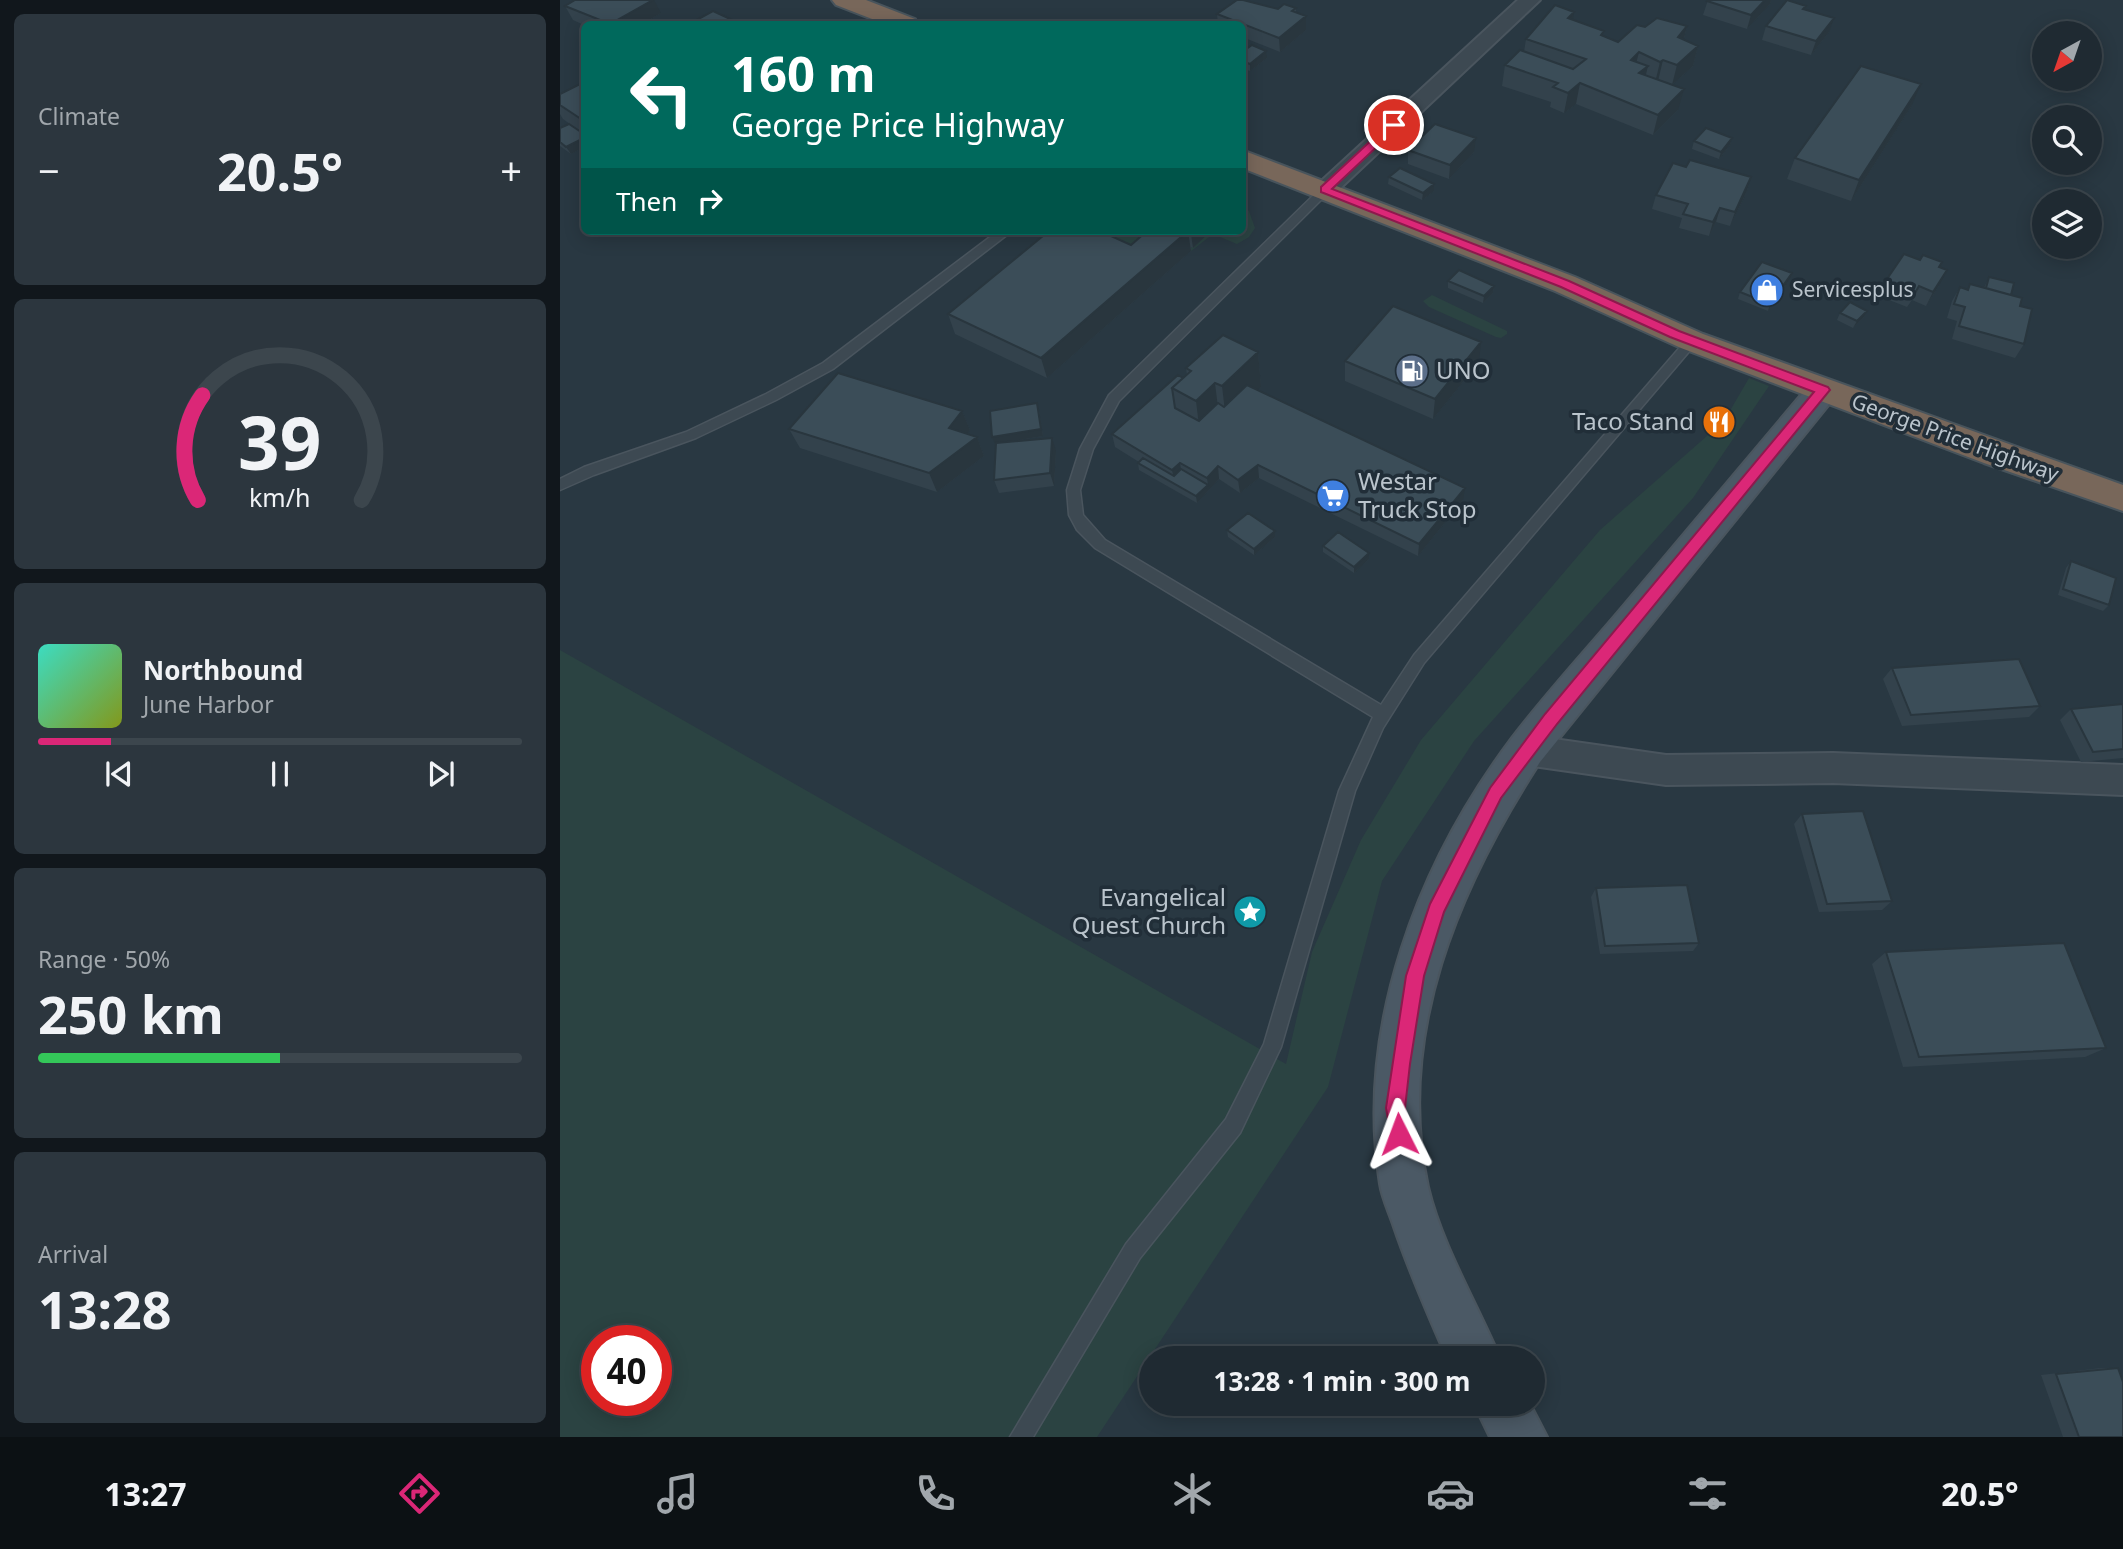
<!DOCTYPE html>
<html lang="en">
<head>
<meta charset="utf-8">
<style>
	body { margin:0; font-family:"Noto Sans",sans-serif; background:#2c363e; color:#f1f3f6; height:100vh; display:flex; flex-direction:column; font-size:26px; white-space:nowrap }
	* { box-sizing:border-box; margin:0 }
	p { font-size:23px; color:#a1a7ac }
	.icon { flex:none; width:38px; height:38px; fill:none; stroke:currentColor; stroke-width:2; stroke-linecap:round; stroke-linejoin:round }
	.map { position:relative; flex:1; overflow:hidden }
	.details { display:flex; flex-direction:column; gap:14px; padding:14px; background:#11171c; width:560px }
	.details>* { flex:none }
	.hud { position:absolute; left:21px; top:21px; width:665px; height:214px; border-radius:10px; box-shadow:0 4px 18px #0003,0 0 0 2px #3c464d; background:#00695c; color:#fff; overflow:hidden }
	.needle { width:46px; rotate:220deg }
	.controls { position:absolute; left:1472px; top:21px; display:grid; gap:14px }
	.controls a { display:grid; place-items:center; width:70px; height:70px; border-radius:50%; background:#1f2a32; box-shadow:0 4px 18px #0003,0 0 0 2px #3c464d; font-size:35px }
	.speed { position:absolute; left:21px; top:1325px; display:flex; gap:14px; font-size:35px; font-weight:700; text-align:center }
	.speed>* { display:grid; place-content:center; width:91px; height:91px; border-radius:50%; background:#1f2a32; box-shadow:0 4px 18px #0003,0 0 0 2px #3c464d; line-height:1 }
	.speed .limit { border:10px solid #d22; background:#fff; color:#111 }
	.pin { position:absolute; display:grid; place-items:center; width:60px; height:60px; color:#fff; margin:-30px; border:4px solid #fff; border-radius:50%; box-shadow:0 2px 7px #0007 }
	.me { position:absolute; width:77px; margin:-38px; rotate:357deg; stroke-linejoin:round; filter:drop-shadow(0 0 5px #0008) }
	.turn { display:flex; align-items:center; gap:24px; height:147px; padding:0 35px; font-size:32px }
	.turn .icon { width:91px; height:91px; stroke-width:2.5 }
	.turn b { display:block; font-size:49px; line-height:60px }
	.then { display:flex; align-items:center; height:66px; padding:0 35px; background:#0003; gap:14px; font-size:26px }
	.big { font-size:52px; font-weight:700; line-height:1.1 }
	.details .card { flex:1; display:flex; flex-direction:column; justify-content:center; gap:10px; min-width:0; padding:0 24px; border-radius:10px; background:#2c363e }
	.details .dial { align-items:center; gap:0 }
	.dial svg { height:182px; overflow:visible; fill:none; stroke:#3c464d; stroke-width:7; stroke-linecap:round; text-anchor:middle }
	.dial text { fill:#f1f3f6; stroke:none }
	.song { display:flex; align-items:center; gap:21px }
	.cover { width:84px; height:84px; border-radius:10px; background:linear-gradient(135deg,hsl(170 70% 55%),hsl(70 70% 35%)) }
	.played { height:7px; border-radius:4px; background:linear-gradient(90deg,#db2777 15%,#3c464d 15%) }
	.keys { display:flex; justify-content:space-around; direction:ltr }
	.heat { display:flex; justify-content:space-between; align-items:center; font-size:38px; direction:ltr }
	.charge { height:10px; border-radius:5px; background:linear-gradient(90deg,#34c759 50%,#3c464d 0) }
	.trip { position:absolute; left:579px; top:1346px; width:406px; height:70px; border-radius:35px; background:#1f2a32; box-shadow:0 4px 18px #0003,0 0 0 2px #3c464d; font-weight:700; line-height:70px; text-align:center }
	.dock { display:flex; height:112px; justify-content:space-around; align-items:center; background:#0c1114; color:#a1a7ac }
	.dock .icon { width:49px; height:49px }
	.dock .selected { color:#db2777 }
	.dock b { font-size:32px; color:#f1f3f6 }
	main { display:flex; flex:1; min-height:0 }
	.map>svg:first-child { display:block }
</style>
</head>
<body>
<main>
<section class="details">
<div class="card"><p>Climate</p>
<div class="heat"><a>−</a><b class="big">20.5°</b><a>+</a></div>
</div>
<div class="card dial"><svg viewBox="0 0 100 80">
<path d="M14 69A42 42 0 1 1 86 69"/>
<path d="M14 69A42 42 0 0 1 16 23" stroke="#db2777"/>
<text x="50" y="56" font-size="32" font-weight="700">39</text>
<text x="50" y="72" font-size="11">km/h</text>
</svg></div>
<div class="card">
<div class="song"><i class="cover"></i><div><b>Northbound</b><p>June Harbor</p></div></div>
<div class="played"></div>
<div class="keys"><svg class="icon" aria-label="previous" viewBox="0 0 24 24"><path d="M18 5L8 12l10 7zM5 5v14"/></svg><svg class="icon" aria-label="pause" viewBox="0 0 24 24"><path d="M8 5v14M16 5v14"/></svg><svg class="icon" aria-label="next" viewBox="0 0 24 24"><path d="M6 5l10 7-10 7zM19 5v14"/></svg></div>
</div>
<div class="card"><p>Range · 50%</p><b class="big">250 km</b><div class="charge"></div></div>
<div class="card"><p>Arrival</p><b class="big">13:28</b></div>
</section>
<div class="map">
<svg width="1563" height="1437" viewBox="0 0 1563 1437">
	<rect width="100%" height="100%" fill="#293842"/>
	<path fill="#2b4342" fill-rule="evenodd" d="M683,207L689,211L695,228L689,237L677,244L653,234L631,251L574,265L533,246L554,231H682Z
		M872,295L947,331V334L941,338L936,337L869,307L863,301Z
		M1189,378L1209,386L1133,498L914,741L822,881L768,1087L537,1437H0V650L726,1064L752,952L801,840L861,740L1040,530L1164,421ZM37,1340H96V1400H37Z"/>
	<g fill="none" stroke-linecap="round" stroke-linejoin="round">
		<defs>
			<path id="lane" d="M765,186L769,188V192L559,401L533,449L520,490L523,515L545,540L821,705L854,655L1128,338H1136L1138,341L864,663L823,728L795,791L721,1047L680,1133L580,1258L473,1437H450L566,1244L666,1119L704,1044L779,791L813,717L535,548L517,530L509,515L507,490L520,449L549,395L761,188Z
				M438,231H452L273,369L216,400L136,438L34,475L0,490V479L24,467L126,432L206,394L263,363Z"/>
			<path id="street" d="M958,0H980L773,195L765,197L757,195L753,190L757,185Z
				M966,735L1106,755L1273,753L1563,765V795L1273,783L1106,785L966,765L954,760L949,750L954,740Z"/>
			<path id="secondary" d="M1263,379L1274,382L1279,390L1274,398L980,762C899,887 835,1034 868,1187C881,1243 917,1304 940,1358H887C868,1315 849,1271 834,1227C829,1212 822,1198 820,1184C795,1027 858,863 952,738C987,692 1028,648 1065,604C1127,530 1190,456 1252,382Z
				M914,1404H970L987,1437H930Z"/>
			<path id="highway" d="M272,0H306L355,19L358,24H325L276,5Z
				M682,150L1015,277L1143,334L1563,485V511L1424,463L1121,348L995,291L682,168Z"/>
		</defs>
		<use href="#lane" stroke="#4a555e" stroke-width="3"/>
		<use href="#street" stroke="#4a555e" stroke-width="4"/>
		<use href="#secondary" stroke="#4a555e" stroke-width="4"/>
		<use href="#highway" stroke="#48545c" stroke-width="4"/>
		<use href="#lane" fill="#3d4952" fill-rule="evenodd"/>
		<use href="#street" fill="#3d4952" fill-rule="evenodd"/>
		<use href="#secondary" fill="#4b5965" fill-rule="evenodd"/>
		<use href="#highway" fill="#78675a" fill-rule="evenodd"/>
	</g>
	<path fill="#33424c" d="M1148,0H1211L1210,4L1187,29L1143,15Z
		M5,6L101,13L82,24L24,25L13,20Z
		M1246,6L1245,9L1269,32L1251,55L1202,40L1206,26Z
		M736,8V13L746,30L720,52L682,37V24H658L657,14Z
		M1013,20L1043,36L1058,42L1085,27L1127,26L1124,39L1138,46L1133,66L1112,85L1118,110L1093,135L1016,104L1004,113L990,107L991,102L942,86L945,65L964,52L966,39Z
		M682,52L707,58L690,71L682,68Z
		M24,82V134L3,119L0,114V94Z
		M1352,105L1291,201L1227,179L1235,158Z
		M0,128L24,134V147L11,154L0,146Z
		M1172,138L1170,145L1159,159L1132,149L1134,141Z
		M848,150L914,152L889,179L848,164Z
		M1126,167L1191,177L1187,191L1170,226L1156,222L1149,236L1119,228L1122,218L1092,209L1096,195Z
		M829,177L874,191L862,200L828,184Z
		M587,231H651L633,248L631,247V251L487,378L395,334L388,314L571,245Z
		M1379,267L1380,284L1366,306L1352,300L1347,307L1319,296L1325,282Z
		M1429,277L1451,295L1460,306L1464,344L1455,358L1392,339L1397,321L1387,318L1392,301L1400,287L1407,290L1410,284L1424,288Z
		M1229,280L1208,311L1178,299L1180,292Z
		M888,281L934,286L933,293L923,303L888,288Z
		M1307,311L1304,317L1293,328L1277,320L1280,313Z
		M698,352L701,387L697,390L903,500L858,556L699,478L680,493L659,479L637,503L579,470L578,463L579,462L555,447L552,434L623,378L627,375L626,368Z
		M785,361L919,362L873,419L785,381Z
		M479,410L483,436L441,443L496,451L494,486L439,493L434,480L436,444H435Z
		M402,411L410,430L407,433L417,437L424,456L377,492L240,448L229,429Z
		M667,530L715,531V537L694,555L668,537Z
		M763,546L809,553V559L794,573L763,552Z
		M1511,561L1549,605L1543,611L1498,595L1506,568Z
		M1332,668L1480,706L1469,717L1342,726L1323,679Z
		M1563,704V758L1521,762L1500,720L1511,709Z
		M1242,814L1332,901L1322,910L1259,912L1234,824Z
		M1036,888L1139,943L1133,951L1040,954L1031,897Z
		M1326,952L1546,1048L1525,1057L1343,1067L1312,964Z
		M1541,1368H1558L1563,1437H1503L1481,1375Z"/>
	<path fill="#29363e" d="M93,0H94L101,13L82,24H50Z
		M1205,0H1211L1210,4L1187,29L1191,15Z
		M1014,12L1011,32L1008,18Z
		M746,16V30L720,52L719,38Z
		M1274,18L1269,32L1251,55L1256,41Z
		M1127,26L1122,47L1118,37Z
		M1138,46L1133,66L1112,85L1117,65Z
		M706,51L707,58L690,71V64Z
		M1079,52L1074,72L1071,60Z
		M1103,60L1098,81L1095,83L1100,62Z
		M1088,66L1083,87L1079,73Z
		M1020,83L1016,104L1004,113L1008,93Z
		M1361,84L1352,105L1291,201L1299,180Z
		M1124,89L1118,110L1093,135L1098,115Z
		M24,138V147L11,154L6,147Z
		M916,138L914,152L889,179L890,165Z
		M1172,138L1170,145L1159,159L1161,152Z
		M1191,177L1187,191L1170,226L1175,212Z
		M874,184V191L862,200L863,193Z
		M1160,208L1156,222L1149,236L1153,222Z
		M628,231L631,251L487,378L481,358Z
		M634,231H651L633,248L631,234Z
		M1387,270L1380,284L1366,306L1373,292Z
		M1232,273L1229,280L1208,311L1210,304Z
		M934,286L933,293L923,303L924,296Z
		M1307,311L1304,317L1293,328L1297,321Z
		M921,342L919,362L873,419L875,399Z
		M698,352L701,387L666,420L662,386Z
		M655,383L659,416L640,434L636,401Z
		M477,403L483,436L435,444L432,437Z
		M402,411L410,430L397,447L389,428Z
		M417,437L424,456L377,492L369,473Z
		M492,438L496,451L494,486L490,473Z
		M620,463L622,476L615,483L612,470Z
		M698,465L699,478L680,493L678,480Z
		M658,466L659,479L637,503L636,496L648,485L647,478Z
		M905,488L903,500L858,556L859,544Z
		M715,531V537L694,555V549Z
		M809,553V559L794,573V567Z"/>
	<path fill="#3b4d58" stroke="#29363e" stroke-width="2" d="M15,0H93L50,24L5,6Z
		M677,0H683L718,9L724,4L736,8L732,11L746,16L719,38L657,14Z
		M1148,0H1205L1191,15L1147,1Z
		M1227,0L1246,6L1243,9L1274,18L1256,41L1206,26Z
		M995,5L1014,12L1008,18L1044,31L1041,35L1058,42L1077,25L1085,27L1097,18L1127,26L1118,37L1138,46L1117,65L1103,60L1100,62L1079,52L1071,60L1088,66L1079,73L1124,89L1098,115L1020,83L1008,93L993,87L998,83L945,65L960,50L1013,69L1026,59L966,39Z
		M153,11L181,24H129Z
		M692,45L706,51L690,64L682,61V52Z
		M1301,66L1361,84L1299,180L1235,158Z
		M24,82V121L0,105V94Z
		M9,124L24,134V138L6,147L0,142V128Z
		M875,124L916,138L890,165L848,150Z
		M1146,128L1172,138L1161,152L1134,141Z
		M1130,160L1191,177L1175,212L1160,208L1153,222L1123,214L1128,204L1096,195L1113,163L1126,167Z
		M840,168L874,184L863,193L829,177Z
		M489,231H540L571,245L587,231H628L481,358L388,314Z
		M1344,254L1360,260L1363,255L1382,262L1379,267L1387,270L1373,292L1359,286L1355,293L1325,282Z
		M1202,262L1232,273L1210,304L1180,292Z
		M899,270L934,286L924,296L888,281Z
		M1429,277L1454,283L1451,295L1426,288Z
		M1410,284L1462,298L1460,306L1472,309L1464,344L1399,326L1405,307L1394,304L1400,287L1408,290Z
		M1290,302L1307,311L1297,321L1280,313Z
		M833,306L921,342L875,399L785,361Z
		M663,335L698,352L662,386L655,383L636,401L612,388L631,371L626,368Z
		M278,373L402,411L389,428L417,437L369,473L229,429Z
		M618,375L623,378L612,388L615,408L639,421L658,403L664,407L687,385L905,488L859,544L698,465L678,480L658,466L647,478L620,463L612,470L552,434Z
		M477,403L481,429L432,437L430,411Z
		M492,438L490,473L434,480L436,443Z
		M583,458L614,476L621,469L648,485L636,496L578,463Z
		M688,513L715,531L694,549L667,530Z
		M778,532L809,553L794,567L763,546Z
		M1511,561L1556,578L1549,605L1503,589Z
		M1459,659L1480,706L1351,715L1332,668Z
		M1563,704V749L1533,752L1511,709Z
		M1303,811L1332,901L1267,904L1242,814Z
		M1127,885L1139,943L1045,946L1036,888Z
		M1504,943L1546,1048L1359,1057L1326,952Z
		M1558,1368L1563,1382V1437H1519L1496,1374Z"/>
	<path fill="#db2777" stroke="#8e194d" stroke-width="2" d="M831,122L840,125L772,189L1009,281L1119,331L1268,387L1270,390L997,724L941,798L884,912L864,976L850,1064L845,1108L848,1134L845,1141L839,1144L832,1141L826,1108L846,976L870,904L930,788L985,714L1254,392L1110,337L1001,287L761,192V187Z"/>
	<defs>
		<symbol id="shop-disc" viewBox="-11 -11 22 22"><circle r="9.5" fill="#3f7fe0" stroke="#212e38"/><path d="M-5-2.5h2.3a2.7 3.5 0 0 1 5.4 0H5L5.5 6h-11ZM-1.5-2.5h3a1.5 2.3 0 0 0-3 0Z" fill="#fff"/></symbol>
		<symbol id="fuel-disc" viewBox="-11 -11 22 22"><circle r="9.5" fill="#5c6f8a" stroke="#212e38"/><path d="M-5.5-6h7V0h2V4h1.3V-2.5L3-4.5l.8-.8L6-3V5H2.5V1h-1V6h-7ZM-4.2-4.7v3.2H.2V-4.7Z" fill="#fff"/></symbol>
		<symbol id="restaurant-disc" viewBox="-11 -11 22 22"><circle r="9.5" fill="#e8710a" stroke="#212e38"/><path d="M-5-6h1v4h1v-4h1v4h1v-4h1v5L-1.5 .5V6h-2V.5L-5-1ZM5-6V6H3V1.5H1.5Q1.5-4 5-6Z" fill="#fff"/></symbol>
		<symbol id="supermarket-disc" viewBox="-11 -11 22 22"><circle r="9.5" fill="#3f7fe0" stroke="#212e38"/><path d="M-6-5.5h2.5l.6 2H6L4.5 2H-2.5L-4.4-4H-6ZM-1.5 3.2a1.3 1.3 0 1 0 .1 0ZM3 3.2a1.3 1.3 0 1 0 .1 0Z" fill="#fff"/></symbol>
		<symbol id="sight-disc" viewBox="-11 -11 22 22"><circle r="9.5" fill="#0f9aa8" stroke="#212e38"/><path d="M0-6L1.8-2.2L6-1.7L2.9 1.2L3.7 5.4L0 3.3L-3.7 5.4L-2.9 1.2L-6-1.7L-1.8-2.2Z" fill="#fff"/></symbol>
	</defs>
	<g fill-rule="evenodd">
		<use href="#shop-disc" x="1188" y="271" width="38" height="38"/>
		<use href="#fuel-disc" x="833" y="352" width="38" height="38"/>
		<use href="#restaurant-disc" x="1140" y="403" width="38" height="38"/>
		<use href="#supermarket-disc" x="754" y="477" width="38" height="38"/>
		<use href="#sight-disc" x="671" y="893" width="38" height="38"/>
	</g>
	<g text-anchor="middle" stroke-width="7" stroke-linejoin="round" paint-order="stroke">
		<g font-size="21" fill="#bac4cc" stroke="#212e38" text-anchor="start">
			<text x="1232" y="297">Servicesplus</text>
		</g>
		<g font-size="21" fill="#bac4cc" stroke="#212e38">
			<text transform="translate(1395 438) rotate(20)" y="7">George Price Highway</text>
		</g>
		<g font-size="24" fill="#bac4cc" stroke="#212e38" text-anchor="start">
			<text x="876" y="379">UNO</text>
			<text x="1134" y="430" text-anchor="end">Taco Stand</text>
			<text x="798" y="490">Westar<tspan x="798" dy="28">Truck Stop</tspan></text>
			<text x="666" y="906" text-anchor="end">Evangelical<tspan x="666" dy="28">Quest Church</tspan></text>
		</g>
	</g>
</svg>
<div class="controls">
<a><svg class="needle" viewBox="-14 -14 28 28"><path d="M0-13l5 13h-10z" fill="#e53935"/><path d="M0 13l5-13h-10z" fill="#a1a7ac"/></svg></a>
<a><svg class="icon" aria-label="search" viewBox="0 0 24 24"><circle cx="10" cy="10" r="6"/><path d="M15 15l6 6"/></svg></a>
<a><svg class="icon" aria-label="layers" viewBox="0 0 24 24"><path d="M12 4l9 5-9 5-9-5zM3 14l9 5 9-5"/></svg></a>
</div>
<div class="speed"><div class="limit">40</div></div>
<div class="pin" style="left:834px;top:125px;background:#d93025"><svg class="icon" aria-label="arrive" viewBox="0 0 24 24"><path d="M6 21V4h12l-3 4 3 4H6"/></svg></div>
<svg class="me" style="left:839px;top:1134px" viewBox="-20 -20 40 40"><path d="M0-17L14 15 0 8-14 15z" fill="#db2777" stroke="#fff" stroke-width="4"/></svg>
<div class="trip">13:28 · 1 min · 300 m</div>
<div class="hud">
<div class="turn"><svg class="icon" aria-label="left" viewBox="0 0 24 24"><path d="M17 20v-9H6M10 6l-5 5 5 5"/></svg><div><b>160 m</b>George Price Highway</div></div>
<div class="then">Then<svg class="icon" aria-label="right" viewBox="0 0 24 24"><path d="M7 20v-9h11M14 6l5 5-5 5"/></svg></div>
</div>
</div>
</main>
<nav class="dock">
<b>13:27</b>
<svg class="icon selected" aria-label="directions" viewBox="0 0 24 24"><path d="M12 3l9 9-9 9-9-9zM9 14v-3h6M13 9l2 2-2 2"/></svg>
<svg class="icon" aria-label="music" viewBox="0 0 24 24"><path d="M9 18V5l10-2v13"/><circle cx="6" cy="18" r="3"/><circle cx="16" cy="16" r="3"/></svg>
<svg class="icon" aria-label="phone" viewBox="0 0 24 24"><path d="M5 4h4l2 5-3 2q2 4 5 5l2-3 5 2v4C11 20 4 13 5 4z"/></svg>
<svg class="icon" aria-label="climate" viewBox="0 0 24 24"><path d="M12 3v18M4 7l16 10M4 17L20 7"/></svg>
<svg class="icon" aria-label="car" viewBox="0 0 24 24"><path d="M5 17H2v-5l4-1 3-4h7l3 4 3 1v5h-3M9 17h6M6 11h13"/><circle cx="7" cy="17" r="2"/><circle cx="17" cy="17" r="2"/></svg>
<svg class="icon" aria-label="filters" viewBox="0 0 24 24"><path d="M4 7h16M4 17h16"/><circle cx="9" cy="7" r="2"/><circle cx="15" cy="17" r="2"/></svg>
<b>20.5°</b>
</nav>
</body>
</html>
